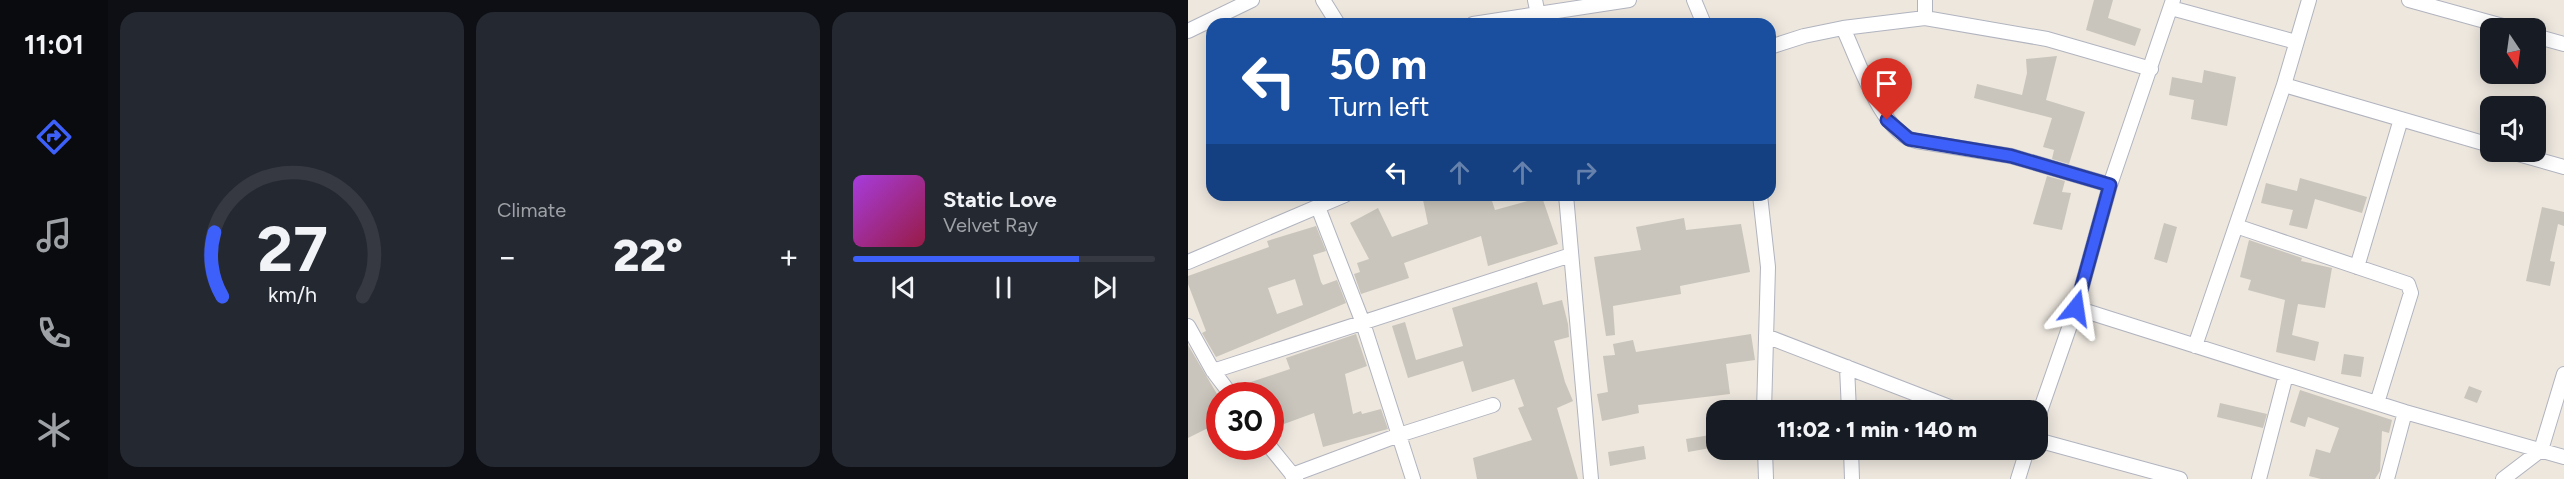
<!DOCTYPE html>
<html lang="en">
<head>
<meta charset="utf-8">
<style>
	body { margin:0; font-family:Figtree,sans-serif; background:#242831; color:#f1f3f6; height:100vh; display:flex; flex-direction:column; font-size:22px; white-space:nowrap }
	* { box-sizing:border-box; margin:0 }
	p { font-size:20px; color:#9ea1a6 }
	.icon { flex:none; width:33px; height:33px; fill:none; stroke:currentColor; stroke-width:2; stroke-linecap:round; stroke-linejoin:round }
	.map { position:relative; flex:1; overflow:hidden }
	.side { display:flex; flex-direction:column; gap:12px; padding:12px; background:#0d0f14; width:1080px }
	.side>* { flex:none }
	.hud { position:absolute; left:18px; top:18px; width:570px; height:183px; border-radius:18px; box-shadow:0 3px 15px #0003; background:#1a4fa0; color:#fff; overflow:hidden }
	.needle { width:39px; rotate:167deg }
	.controls { position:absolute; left:1292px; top:18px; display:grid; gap:12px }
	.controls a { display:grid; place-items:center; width:66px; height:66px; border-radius:12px; background:#171b24; box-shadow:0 3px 15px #0003; font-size:30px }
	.speed { position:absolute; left:18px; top:382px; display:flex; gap:12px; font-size:30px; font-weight:700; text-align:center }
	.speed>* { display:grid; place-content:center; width:78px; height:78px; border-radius:50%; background:#171b24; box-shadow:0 3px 15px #0003; line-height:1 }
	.speed .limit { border:9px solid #d22; background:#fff; color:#111 }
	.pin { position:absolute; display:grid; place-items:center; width:51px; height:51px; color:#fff; margin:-62px -26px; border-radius:50% 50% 50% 0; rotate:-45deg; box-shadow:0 0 6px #0007 }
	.pin .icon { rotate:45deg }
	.me { position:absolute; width:66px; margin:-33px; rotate:15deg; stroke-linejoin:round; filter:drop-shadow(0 0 4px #0008) }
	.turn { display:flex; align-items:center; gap:21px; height:126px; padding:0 24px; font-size:27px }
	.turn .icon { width:78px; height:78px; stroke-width:2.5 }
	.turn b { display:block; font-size:42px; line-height:51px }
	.lanes { display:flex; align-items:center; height:57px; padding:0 24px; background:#0003; justify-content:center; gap:30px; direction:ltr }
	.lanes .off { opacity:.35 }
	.big { font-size:45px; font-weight:800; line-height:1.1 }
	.side .widget { flex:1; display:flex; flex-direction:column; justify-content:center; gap:9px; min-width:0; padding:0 21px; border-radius:18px; background:#242831 }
	.side .dial { align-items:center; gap:0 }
	.dial svg { height:156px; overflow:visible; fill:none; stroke:#363941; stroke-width:7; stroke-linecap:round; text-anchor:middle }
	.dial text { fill:#f1f3f6; stroke:none }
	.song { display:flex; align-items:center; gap:18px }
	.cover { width:72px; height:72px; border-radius:9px; background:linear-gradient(135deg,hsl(280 70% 55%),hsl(340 70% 35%)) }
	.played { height:6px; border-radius:3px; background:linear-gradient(90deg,#3e60fa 75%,#363941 75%) }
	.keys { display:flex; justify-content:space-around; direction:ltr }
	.heat { display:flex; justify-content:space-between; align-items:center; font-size:33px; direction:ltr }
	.side .tiles { flex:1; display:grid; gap:12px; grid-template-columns:repeat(3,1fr) }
	.trip { position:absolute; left:518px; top:400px; width:342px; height:60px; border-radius:18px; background:#171b24; box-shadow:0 3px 15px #0003; font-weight:800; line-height:60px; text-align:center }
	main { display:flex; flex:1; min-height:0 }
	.dock { display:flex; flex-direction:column; width:108px; justify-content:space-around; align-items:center; background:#090b0e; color:#9ea1a6 }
	.dock .icon { width:42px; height:42px }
	.dock .current { color:#3e60fa }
	.dock b { font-size:27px; color:#f1f3f6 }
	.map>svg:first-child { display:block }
</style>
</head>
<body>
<main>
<nav class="dock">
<b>11:01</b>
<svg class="icon current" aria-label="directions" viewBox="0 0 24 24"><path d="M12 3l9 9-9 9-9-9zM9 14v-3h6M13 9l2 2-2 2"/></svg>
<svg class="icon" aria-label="music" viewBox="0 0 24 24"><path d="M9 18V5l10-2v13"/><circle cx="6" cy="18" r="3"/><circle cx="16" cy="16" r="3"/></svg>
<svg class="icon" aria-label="phone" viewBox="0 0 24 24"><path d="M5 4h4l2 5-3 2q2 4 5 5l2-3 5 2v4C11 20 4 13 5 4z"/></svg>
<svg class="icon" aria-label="climate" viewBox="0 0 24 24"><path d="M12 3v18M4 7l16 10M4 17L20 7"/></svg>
</nav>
<section class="side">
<div class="tiles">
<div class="widget dial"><svg viewBox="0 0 100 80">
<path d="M14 69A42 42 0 1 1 86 69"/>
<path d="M14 69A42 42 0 0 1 10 36" stroke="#3e60fa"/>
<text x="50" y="56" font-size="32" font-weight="700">27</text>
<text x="50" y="72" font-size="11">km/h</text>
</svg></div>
<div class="widget"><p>Climate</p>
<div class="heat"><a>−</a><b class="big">22°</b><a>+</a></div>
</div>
<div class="widget">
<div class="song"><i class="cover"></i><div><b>Static Love</b><p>Velvet Ray</p></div></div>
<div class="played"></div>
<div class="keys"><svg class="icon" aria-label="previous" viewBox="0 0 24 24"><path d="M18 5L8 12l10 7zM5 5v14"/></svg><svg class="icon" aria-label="pause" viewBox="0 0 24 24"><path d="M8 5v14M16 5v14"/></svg><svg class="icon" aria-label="next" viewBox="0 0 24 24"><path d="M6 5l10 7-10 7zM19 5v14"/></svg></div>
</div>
</div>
</section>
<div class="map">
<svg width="1376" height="479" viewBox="0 0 1376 479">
	<rect width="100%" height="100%" fill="#ede7de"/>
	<path fill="#c9c5bc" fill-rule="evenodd" d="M906,0H925L920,18L953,29L947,46L898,30Z
		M869,56L858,100L897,112L881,164L864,159L866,150L855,147L864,118L786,98L789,84L834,95L839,73L838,59Z
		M1016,70L1048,77L1039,126L1003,119L1006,100L981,95L984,77L1014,83Z
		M859,176L877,181L874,192L883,193L874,230L845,224Z
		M1112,178L1179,197L1174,213L1127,199L1119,229L1101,225L1105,210L1073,203L1078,183L1109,191Z
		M234,195H302L307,210L354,197L370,244L300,266L293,236L216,263L221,278L173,294L166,274L172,272L169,263L181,259L162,223L190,208L204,237L240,224Z
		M1354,207L1376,212V226L1370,224L1362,261L1367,262L1362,286L1338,281Z
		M496,218L498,230L553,224L562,272L492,286L493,294L425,306L427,335L418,336L406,257L453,250L448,227Z
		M976,223L989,227L979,263L966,259Z
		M128,226L138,251L125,255L133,282L135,285L149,280L158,303L28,357L14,333L18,331L0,284V276L81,247L79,241ZM107,279L115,305L89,314L80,288Z
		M1061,240L1114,258L1113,261L1144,268L1137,308L1110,304L1104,335L1131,342L1127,361L1088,352L1097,300L1060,290L1063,280L1052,277Z
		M349,282L355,305L374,300L380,324L381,337L366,341L377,382L385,401L369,408L390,479H289L285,458L344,440L330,408L336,406L326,379L284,392L275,361L220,378L204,326L217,322L228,360L275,346L264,308Z
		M168,334L179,366L157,374L165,414L173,411L174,414L193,409L200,429L135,447L126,413L96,424L86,397L65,396L60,383L102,369L98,358Z
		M563,334L567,360L538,364L542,394L450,405L451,413L414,421L409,394L420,392L415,356L427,355L425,344L445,340L448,352Z
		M0,345L32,399V422L0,438Z
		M1156,354L1176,357L1173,377L1153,374Z
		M1281,386L1294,391L1289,403L1276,398Z
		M1112,390L1204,420L1201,433L1194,431L1192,471L1187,479H1133L1121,476L1128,449L1142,453L1151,428L1120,417L1117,427L1102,422Z
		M1032,403L1079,414L1075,428L1029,417Z
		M528,434V447L500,452L498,439Z
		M456,446L458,459L422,466L420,452Z"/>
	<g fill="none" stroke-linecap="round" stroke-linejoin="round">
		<defs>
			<path id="street" d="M135,0L150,24
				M347,0L352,24
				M506,0L516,24
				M737,0V18
				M985,0L922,185L888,308L1217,412L1376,457
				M1121,0L1096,85L1302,145
				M1221,0L1322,28
				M983,8L1108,42
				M285,24L441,0
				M655,28C670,59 693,133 728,141L823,156L922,185
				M0,31L64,0
				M1347,36L1376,44
				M582,47L616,36L655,28L737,18L859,39L963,69
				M1323,152L1376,167
				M378,195L403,479
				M572,195L580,267L576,411
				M130,207L175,323L225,479
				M1048,226L1220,284L1223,293L1189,403
				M0,262L157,195
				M1169,267L1213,119
				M0,326L25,371L44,396
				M578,336L772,411
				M1007,346L1096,85
				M659,367L661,411
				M25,371L383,255
				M849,420L888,308
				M849,440L992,479
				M82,447L108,479
				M577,450L578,479
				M663,450L664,479
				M104,475L211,435L305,405
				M830,479L839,450
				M1071,479L1098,375
				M1199,479L1217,412
				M1315,479L1353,450L1376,374"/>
		</defs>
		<use href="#street" stroke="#b1b4bf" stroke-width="16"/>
		<use href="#street" stroke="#fff" stroke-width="14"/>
	</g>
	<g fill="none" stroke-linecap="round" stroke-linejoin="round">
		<defs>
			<path id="route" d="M699,120L721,139L823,156L922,185L888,308"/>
		</defs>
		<use href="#route" stroke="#283ea2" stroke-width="15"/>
		<use href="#route" stroke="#3e60fa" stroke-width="10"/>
	</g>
</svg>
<div class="controls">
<a><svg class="needle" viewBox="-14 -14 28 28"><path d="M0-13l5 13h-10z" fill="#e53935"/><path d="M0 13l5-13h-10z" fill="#9ea1a6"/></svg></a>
<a><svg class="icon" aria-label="sound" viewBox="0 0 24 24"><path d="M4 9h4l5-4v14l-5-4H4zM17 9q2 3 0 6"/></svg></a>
</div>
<div class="speed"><div class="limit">30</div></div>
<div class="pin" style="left:699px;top:120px;background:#d93025"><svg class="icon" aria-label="arrive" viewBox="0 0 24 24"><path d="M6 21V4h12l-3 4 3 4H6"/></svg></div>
<svg class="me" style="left:888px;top:308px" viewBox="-20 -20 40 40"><path d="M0-17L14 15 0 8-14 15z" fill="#3e60fa" stroke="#fff" stroke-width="4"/></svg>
<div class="trip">11:02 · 1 min · 140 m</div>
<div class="hud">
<div class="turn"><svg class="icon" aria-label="left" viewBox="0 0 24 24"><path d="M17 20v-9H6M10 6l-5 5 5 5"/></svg><div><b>50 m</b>Turn left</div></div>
<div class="lanes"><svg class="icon" aria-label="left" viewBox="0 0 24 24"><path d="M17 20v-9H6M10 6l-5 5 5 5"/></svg><svg class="icon off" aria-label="ahead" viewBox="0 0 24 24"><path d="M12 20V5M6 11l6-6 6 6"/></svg><svg class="icon off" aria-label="ahead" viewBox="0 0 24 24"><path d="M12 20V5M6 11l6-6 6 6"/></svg><svg class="icon off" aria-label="right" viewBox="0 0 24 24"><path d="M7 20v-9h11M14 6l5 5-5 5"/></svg></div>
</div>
</div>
</main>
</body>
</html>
